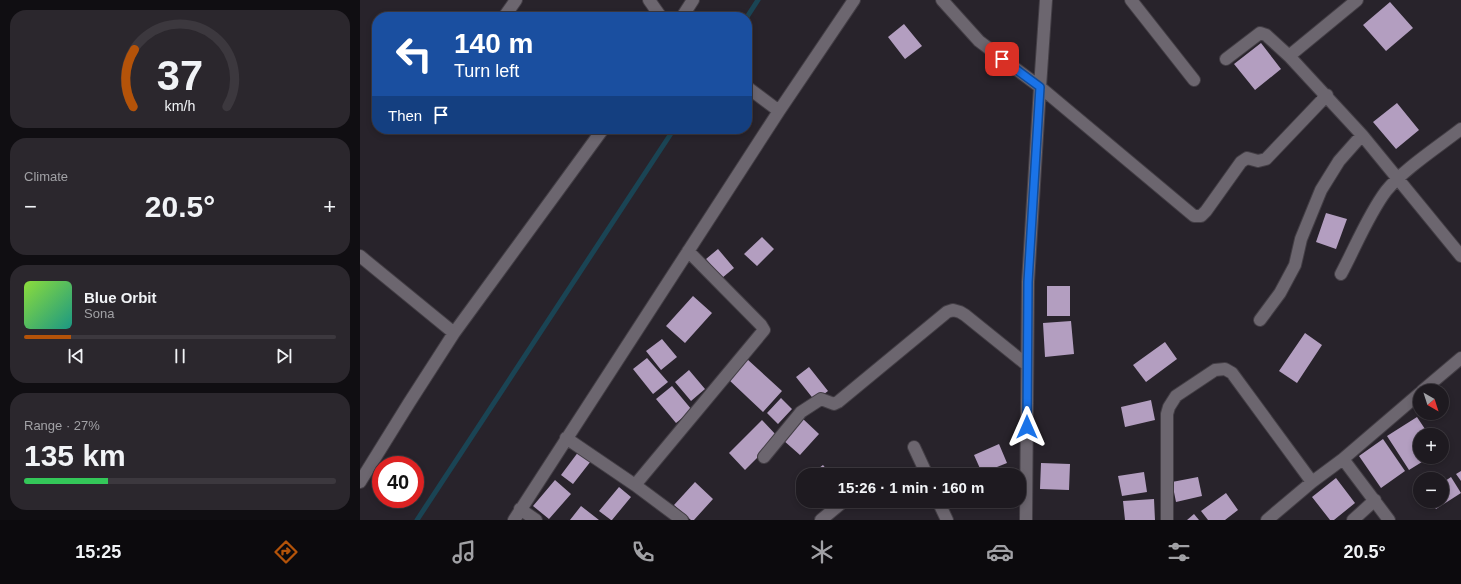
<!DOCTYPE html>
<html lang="en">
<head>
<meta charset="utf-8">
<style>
	body { margin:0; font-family:Arial,sans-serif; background:#2b272d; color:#f1f3f6; height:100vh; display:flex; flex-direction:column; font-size:15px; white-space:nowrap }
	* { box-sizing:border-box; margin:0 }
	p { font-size:13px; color:#a1a1a5 }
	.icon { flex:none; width:22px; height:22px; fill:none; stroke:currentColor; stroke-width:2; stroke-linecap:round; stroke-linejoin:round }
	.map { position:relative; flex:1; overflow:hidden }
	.panel { display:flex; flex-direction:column; gap:10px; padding:10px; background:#100e12; width:360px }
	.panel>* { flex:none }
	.hud { position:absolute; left:12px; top:12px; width:380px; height:122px; border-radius:16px; box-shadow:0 2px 6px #0003,0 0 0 1px #3c383e; background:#1a4fa0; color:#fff; overflow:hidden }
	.needle { width:26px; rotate:141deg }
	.tools { position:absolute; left:1053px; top:384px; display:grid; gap:8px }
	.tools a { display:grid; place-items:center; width:36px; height:36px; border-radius:50%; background:#1e1a20; box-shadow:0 2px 6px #0003,0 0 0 1px #3c383e; font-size:20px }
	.speed { position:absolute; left:12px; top:456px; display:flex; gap:8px; font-size:20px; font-weight:700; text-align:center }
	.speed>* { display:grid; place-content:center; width:52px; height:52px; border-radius:50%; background:#1e1a20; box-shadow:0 2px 6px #0003,0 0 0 1px #3c383e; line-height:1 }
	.speed .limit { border:6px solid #d22; background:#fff; color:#111 }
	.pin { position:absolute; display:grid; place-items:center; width:34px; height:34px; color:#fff; margin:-17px; border-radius:8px; box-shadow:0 2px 6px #0006 }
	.me { position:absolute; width:44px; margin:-22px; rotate:0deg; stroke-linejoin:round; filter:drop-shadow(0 0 3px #0008) }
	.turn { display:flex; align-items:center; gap:14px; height:84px; padding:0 16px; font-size:18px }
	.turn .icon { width:52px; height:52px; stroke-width:2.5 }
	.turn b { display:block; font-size:28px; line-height:34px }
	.then { display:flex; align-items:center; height:38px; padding:0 16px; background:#0003; gap:8px; font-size:15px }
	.big { font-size:30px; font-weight:700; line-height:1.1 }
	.panel .widget { flex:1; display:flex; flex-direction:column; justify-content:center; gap:6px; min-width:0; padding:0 14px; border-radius:16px; background:#2b272d }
	.panel .dial { align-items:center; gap:0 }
	.dial svg { height:104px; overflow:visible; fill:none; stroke:#3c383e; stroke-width:7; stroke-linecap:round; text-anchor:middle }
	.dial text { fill:#f1f3f6; stroke:none }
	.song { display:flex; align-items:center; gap:12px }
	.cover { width:48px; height:48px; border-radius:6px; background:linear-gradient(135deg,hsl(90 70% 55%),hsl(170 70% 35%)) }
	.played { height:4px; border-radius:2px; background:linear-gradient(90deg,#b45309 15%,#3c383e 15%) }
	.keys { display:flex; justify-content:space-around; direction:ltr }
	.heat { display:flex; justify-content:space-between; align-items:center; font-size:22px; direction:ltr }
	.charge { height:6px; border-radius:3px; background:linear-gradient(90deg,#34c759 27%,#3c383e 0) }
	.trip { position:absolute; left:436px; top:468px; width:230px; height:40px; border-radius:16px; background:#1e1a20; box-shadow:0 2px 6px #0003,0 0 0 1px #3c383e; font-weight:700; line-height:40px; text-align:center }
	.dock { display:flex; height:64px; justify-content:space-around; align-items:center; background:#0c0a0d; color:#a1a1a5 }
	.dock .icon { width:28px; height:28px }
	.dock .on { color:#b45309 }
	.dock b { font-size:18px; color:#f1f3f6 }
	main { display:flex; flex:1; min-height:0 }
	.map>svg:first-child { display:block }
</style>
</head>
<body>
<main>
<section class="panel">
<div class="widget dial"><svg viewBox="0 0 100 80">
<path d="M14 69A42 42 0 1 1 86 69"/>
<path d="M14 69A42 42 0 0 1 15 25" stroke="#b45309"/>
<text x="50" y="56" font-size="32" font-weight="700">37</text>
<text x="50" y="72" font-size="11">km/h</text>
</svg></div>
<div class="widget"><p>Climate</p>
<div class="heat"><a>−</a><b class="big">20.5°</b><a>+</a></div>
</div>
<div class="widget">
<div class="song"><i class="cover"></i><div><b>Blue Orbit</b><p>Sona</p></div></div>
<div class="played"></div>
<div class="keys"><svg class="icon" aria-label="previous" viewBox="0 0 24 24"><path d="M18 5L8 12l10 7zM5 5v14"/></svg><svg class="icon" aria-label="pause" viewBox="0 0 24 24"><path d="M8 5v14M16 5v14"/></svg><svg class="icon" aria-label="next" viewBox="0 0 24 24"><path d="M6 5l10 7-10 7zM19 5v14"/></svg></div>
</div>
<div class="widget"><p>Range · 27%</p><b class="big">135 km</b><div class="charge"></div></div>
</section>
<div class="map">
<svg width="1101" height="520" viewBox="0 0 1101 520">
	<rect width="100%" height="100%" fill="#28232b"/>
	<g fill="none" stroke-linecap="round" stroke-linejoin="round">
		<path stroke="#1a4454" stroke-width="5" d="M387,17L398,0
			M57,520L314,129"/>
	</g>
	<path fill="#b39ec0" d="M1030,2L1053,28L1026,51L1003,25Z
		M544,24L562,46L545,59L528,37Z
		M901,43L921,69L895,90L874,64Z
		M1037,103L1059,130L1036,149L1013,122Z
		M966,213L987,219L976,249L956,242Z
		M402,237L414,249L397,266L384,254Z
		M358,249L374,268L362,278L346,259Z
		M687,286H710V316H687Z
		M333,296L352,313L325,343L306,326Z
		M711,321L714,354L685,357L683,323Z
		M945,333L962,345L937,383L919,371Z
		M302,339L317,357L301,370L286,351Z
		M805,342L817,359L786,382L773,365Z
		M287,358L308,382L293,394L273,369Z
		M387,359L422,391L403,412L368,379Z
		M449,367L468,391L455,401L436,377Z
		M329,370L345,389L331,401L315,382Z
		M312,386L332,410L316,423L296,399Z
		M421,398L432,409L418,424L407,413Z
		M791,400L795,420L765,427L761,407Z
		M1057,417L1069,435H1060V457H1070L1049,470L1027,436Z
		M442,418L459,434L440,455L423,440Z
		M402,420L418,437L385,470L369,453Z
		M1023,439L1045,471L1021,488L999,456Z
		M639,444L647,463L622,473L614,455Z
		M219,451L231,461L213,484L201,475Z
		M681,463L710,464L709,490L680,489Z
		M463,465L471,475H450Z
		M509,470L512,475H502Z
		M1101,471V481L1096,474Z
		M784,472L787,492L762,496L758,476Z
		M838,477L842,496L816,502L812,482Z
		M1091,477L1101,493L1076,509L1070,501H1082V483Z
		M976,478L995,503L974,520H970L952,497Z
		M195,480L211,494L189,519L173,506Z
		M335,482L353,499L334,520H331L314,505Z
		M259,487L271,497L252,520H251L239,511Z
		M866,493L878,510L865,520H848L841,511Z
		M794,499L795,520H765L763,501Z
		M504,501H520L509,508Z
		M221,506L239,520H210Z
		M834,514L839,520H827Z"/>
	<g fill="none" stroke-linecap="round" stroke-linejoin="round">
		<defs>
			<path id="minor" d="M289,0L301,17
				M582,0L619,41L680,87L834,216H841L846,211L881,162L887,158L898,161L906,159L967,95
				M771,0L834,80
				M997,0L929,56L1002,135L1101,256
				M144,17L156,0
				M322,17L333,0
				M866,59L900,33L906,35L929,56
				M387,87L419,111
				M0,256L94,333
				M981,274C995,248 1008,215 1026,191C1044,169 1078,147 1101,129
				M900,320L920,293L935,265L941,239L961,190L979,161L1002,135
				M1062,391L1101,358
				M206,438L275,485L322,520
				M554,447L567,475
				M404,457L441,412L461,399L474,404L478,402L587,312L593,310L600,312L605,315L667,365
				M983,459L1029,520
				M0,482L49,403L94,333L243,129
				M275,485L404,330L401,325L328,251
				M578,501L587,520
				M160,509L176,520
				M154,520L419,111L494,0
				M461,520L484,501
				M666,520L668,282L680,87L686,0
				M807,520V414L809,407L816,396L855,370L865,369L872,373L952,482
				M907,520L952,482L983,459L1060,393
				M993,520L1015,500"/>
		</defs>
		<use href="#minor" stroke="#433e45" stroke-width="14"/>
		<use href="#minor" stroke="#6c666f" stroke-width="12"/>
	</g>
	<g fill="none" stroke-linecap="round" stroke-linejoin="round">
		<defs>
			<path id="route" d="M642,59L680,87L668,282L667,427"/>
		</defs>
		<use href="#route" stroke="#114b97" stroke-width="10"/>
		<use href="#route" stroke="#1a73e8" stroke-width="7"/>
	</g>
</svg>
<div class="tools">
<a><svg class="needle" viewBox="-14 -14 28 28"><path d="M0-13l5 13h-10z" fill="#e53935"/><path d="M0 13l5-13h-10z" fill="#a1a1a5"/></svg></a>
<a>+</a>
<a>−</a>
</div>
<div class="speed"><div class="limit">40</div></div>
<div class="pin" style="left:642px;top:59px;background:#d93025"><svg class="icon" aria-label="arrive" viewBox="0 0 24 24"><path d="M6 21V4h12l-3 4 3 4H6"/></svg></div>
<svg class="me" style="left:667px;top:427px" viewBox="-20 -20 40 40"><path d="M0-17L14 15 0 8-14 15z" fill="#1a73e8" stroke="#fff" stroke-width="4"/></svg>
<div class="trip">15:26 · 1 min · 160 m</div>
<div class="hud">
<div class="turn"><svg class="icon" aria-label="left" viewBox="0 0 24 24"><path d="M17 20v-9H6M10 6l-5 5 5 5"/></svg><div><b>140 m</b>Turn left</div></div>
<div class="then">Then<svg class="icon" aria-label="arrive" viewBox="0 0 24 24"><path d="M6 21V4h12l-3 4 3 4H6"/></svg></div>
</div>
</div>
</main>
<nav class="dock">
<b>15:25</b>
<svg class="icon on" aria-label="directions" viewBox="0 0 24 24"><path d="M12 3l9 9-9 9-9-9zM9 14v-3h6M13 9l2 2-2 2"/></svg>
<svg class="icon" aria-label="music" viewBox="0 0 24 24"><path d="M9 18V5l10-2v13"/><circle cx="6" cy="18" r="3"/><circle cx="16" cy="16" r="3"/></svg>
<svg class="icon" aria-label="phone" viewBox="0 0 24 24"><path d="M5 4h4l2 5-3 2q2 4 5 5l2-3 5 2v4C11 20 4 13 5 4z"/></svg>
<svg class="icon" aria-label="climate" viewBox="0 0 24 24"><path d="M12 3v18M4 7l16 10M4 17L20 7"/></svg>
<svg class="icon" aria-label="car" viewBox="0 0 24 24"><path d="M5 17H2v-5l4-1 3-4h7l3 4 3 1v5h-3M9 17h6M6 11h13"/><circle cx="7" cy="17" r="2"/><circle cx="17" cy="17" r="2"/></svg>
<svg class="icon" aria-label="filters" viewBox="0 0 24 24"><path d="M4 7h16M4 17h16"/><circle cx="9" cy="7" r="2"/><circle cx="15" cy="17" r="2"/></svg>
<b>20.5°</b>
</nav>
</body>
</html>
